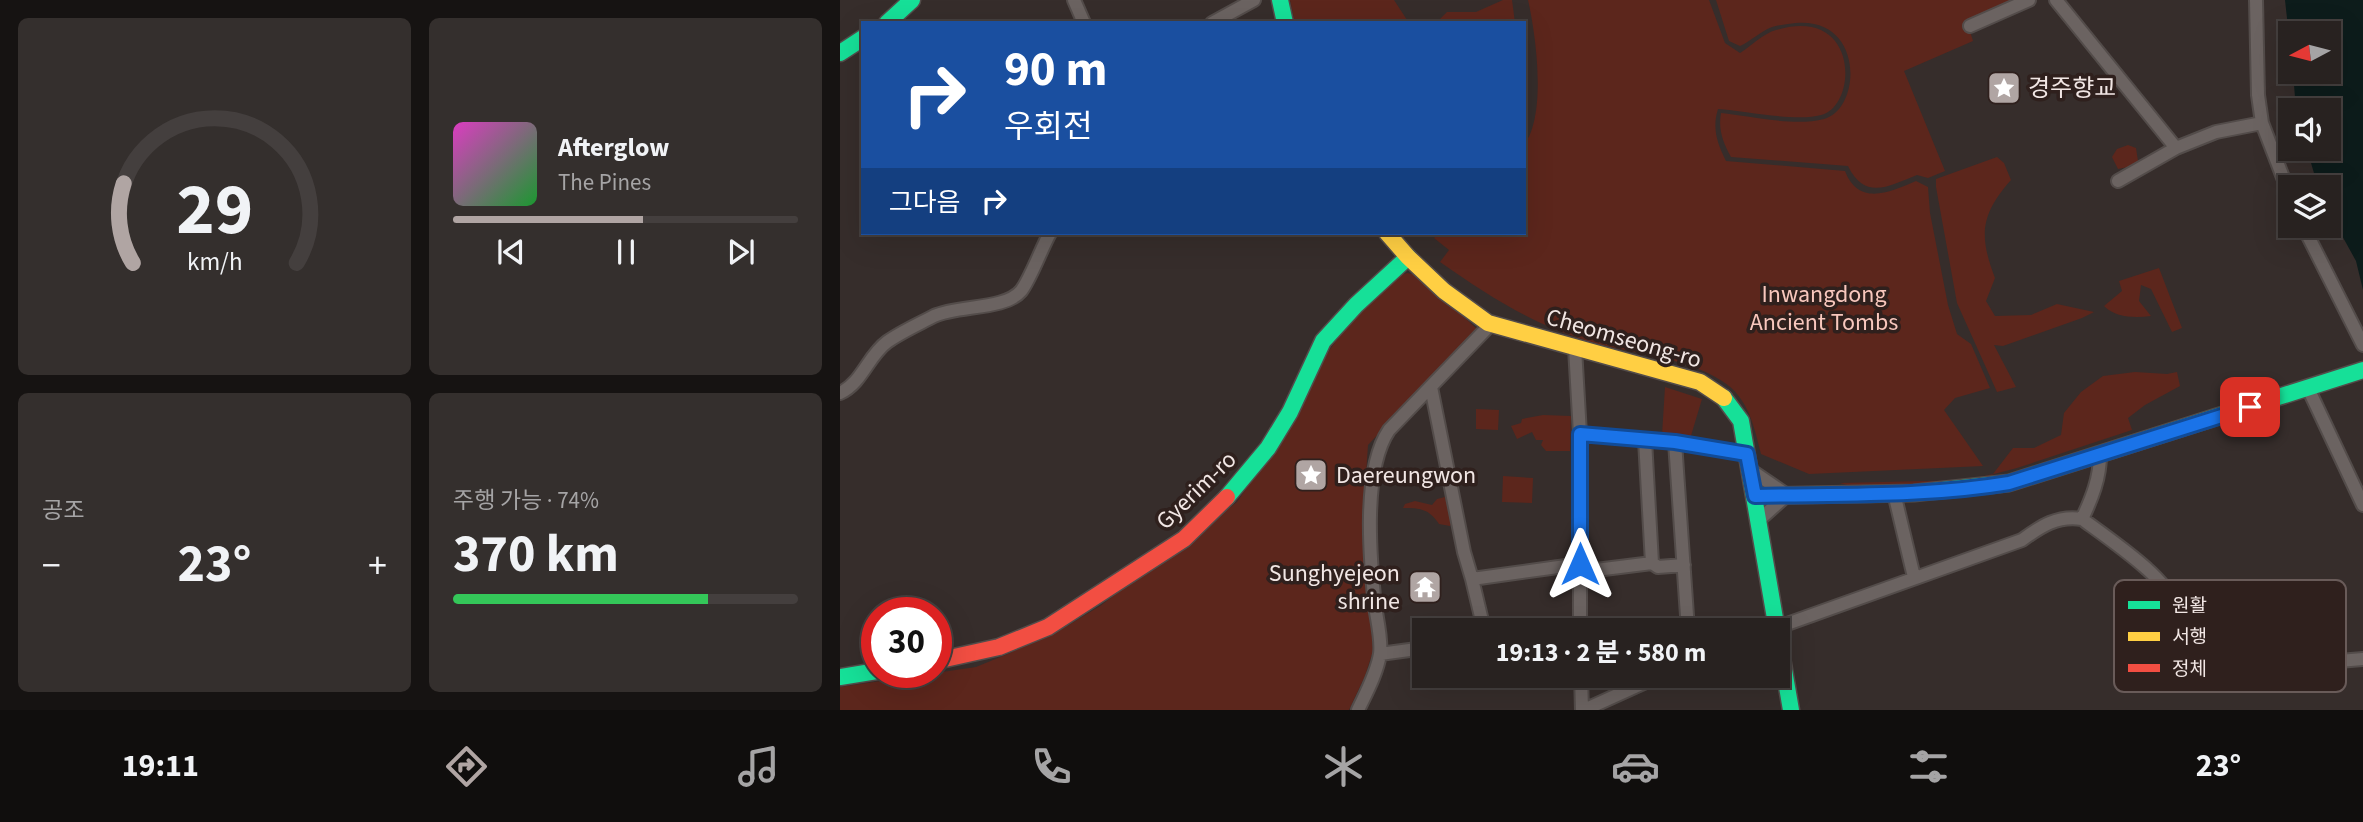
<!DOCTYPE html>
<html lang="ko">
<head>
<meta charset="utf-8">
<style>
	body { margin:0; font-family:"Source Sans 3","Noto Sans KR",sans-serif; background:#342f2d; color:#f1f3f6; height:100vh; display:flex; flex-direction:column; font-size:26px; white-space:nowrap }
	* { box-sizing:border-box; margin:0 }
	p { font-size:23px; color:#a5a4a5 }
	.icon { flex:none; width:38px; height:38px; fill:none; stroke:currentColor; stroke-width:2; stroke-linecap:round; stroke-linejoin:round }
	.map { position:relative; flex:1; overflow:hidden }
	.side { display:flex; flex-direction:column; gap:18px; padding:18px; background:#161312; width:840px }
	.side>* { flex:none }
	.hud { position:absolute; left:21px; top:21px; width:665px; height:214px; border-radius:0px; box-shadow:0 7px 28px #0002,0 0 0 2px #443f3e; background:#1a4fa0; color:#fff; overflow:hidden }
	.needle { width:46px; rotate:263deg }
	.fabs { position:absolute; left:1438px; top:21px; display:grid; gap:14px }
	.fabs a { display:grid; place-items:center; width:63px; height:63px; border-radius:0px; background:#282220; box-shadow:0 7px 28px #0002,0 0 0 2px #443f3e; font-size:35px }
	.speed { position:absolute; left:21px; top:597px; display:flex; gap:14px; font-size:35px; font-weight:700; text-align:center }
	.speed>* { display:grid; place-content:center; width:91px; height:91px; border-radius:50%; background:#282220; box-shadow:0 7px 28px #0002,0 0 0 2px #443f3e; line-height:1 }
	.speed .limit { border:10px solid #d22; background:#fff; color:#111 }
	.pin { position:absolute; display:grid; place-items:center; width:60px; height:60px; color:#fff; margin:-30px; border-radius:14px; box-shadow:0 4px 10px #0006 }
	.me { position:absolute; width:77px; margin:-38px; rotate:0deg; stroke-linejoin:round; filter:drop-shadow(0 0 5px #0008) }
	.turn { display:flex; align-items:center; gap:24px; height:147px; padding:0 28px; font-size:32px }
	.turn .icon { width:91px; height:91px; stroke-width:2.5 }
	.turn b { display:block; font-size:49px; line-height:60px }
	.then { display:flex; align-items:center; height:66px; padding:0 28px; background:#0003; gap:14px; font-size:26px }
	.big { font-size:52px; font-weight:700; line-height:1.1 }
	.side .tile { flex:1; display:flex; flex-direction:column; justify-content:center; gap:10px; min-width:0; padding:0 24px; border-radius:10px; background:#342f2d }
	.side .dial { align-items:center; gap:0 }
	.dial svg { height:182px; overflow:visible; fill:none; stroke:#443f3e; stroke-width:7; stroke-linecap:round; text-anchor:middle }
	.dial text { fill:#f1f3f6; stroke:none }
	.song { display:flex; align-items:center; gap:21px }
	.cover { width:84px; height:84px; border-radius:10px; background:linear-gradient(135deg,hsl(310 70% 55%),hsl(130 70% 35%)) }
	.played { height:7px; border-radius:4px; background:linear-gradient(90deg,#b0a5a3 55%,#443f3e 55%) }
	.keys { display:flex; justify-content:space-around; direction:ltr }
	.heat { display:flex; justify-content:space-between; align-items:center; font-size:38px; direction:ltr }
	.charge { height:10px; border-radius:5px; background:linear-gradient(90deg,#34c759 74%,#443f3e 0) }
	.side .tiles { flex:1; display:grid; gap:18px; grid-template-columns:repeat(2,1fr) }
	.trip { position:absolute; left:572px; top:618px; width:378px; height:70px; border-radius:0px; background:#282220; box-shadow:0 7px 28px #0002,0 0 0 2px #443f3e; font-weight:700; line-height:70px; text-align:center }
	.tab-bar { display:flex; height:112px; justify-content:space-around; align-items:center; background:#100e0d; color:#a5a4a5 }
	.tab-bar .icon { width:49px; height:49px }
	.tab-bar .on { color:#b0a5a3 }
	.tab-bar b { font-size:32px; color:#f1f3f6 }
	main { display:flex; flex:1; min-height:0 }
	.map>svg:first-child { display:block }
</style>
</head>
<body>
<main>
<section class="side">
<div class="tiles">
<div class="tile dial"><svg viewBox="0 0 100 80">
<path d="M14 69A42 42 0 1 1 86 69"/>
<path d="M14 69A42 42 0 0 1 10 34" stroke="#b0a5a3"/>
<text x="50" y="56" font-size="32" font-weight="700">29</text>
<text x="50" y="72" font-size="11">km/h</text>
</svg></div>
<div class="tile">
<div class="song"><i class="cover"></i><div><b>Afterglow</b><p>The Pines</p></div></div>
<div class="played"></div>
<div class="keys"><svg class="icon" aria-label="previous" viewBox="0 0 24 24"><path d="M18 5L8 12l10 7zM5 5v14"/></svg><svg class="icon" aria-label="pause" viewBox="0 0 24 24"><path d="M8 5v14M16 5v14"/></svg><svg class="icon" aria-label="next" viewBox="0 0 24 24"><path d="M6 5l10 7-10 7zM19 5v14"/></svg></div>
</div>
<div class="tile"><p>공조</p>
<div class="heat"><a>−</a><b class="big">23°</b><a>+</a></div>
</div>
<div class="tile"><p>주행 가능 · 74%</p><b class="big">370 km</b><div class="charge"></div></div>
</div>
</section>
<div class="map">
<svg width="1523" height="710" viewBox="0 0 1523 710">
	<rect width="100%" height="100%" fill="#362d2b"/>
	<path fill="#5c261c" d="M450,0H554L569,23H455Z
		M663,0H672L675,23H596L607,12H636Z
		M688,0H869L885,43L900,53C911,46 924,33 936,30C1020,5 1018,106 981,115C957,122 905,111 878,109C872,128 877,143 886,161L1005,171C1019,207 1050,192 1076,181L1088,187L1090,213L1108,305L1117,334L1131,344L1150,388L1115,398L1104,410L1143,466L969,474L921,454C914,426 908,397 882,381C848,358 794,354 755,343C695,326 650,297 600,262L609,250L594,238L599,233H684V145C707,115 696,35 688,0Z
		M876,0H1178L1128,25L1133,41L1064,71L1105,171L1088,178L1077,175C1049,186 1025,201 1008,166L891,157C883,142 878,130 881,113C911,116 955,127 984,119C1023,109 1025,10 948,24C943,25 937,25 932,27C921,31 911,41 900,46L889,41Z
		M1288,145L1296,148L1298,161L1288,167L1278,169L1272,157L1277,149Z
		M1157,157L1164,163L1171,180C1140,215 1139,236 1155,278L1146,301L1155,316L1191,315L1217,304L1254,312L1242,318L1163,346L1154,345L1176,387L1157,392L1117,303L1096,187V179Z
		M1319,268L1342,328L1332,332L1311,289L1301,285L1299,301L1311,316C1295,318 1276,318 1264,306L1282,291L1279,281Z
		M567,273L578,275L637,329L528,445L523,520L533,651L525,676L509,710H0V687L136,667L170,653L217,626H227L260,606L397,502L434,448L481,367C494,333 535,301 561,275Z
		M1295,372L1327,374L1337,372L1340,386L1305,405L1288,418L1292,430L1177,468L1154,474L1139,481L1092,485L1013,487L1000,483L1126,480L1153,474L1173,448H1194L1221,435L1224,413L1241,392L1263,376Z
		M825,387L862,399L850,439L822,435Z
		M636,409L659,410L658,430L636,429Z
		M703,415L731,416L730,451H706L701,445L703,440H696L692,432L677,439L671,426L681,423L682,419Z
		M663,476L693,478L692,503L662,502Z
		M605,497L612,522L610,526L599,524C589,509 581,508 563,508L565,504L575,501L592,505L597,499Z"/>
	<path fill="#0d1c1b" d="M1445,0H1523V290L1516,261L1489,212V187H1478L1467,149H1489V110H1456L1453,72H1489V33H1451V55Z"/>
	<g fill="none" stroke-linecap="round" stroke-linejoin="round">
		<defs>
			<path id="street" d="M234,0L244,23
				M1216,0L1336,148
				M1416,0L1418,95L1422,123L1451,198
				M372,23L414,0
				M1130,26L1189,0
				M1278,181L1336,148L1376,132L1422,123
				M1463,226L1523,345
				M735,348L740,434V630
				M591,387L624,552L632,579L740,564
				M1468,388L1523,505
				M0,393C22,383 28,356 47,342C61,332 79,324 94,316C118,305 165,310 181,291C190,280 202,247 210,233
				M740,434L835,442L907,454
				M805,440L812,563
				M835,442L848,630
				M1260,455C1260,478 1252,498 1242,519C1264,535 1287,551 1307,569C1342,599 1360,654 1405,669L1523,659
				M909,469L947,495L919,520
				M1054,493L1074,577
				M740,572L812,563L818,567L844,565
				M632,579L643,625L642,630
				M930,630L1182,540C1201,526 1218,515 1242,519
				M540,654L584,648
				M741,676L742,710
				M518,710C526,693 537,673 540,654C542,640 537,620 535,606C530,559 522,470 549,430L651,324
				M744,710L819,676"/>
			<path id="fast" d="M440,0L445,23
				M47,23L72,0
				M0,53L23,38
				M884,398L901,421L937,630
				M915,496L1074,493L1169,483L1523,370
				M387,497L428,448L450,412L483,341L516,305L568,257
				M938,635L951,710
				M0,677L37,671"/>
			<path id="slow" d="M547,233L568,257L604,291L648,323L860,382L884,398"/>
			<path id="jam" d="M96,661L159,647L208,627L344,539L387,497"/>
		</defs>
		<use href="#street" stroke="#534c4a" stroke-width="16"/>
		<use href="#fast" stroke="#534c4a" stroke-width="19"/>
		<use href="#slow" stroke="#534c4a" stroke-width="19"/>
		<use href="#jam" stroke="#534c4a" stroke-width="19"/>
		<use href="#street" stroke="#6b6361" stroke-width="12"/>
		<use href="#fast" stroke="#16e098" stroke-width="16"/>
		<use href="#slow" stroke="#ffcf43" stroke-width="16"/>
		<use href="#jam" stroke="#f24e42" stroke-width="16"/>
	</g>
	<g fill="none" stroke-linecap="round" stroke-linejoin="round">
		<defs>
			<path id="route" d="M740,564V434L835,442L907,454L915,496C999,494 1085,497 1169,483L1410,407"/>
		</defs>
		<use href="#route" stroke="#114b97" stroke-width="18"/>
		<use href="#route" stroke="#1a73e8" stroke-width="12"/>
	</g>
	<defs>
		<symbol id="sight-square" viewBox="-11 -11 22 22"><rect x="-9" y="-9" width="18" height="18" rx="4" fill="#b0a5a3" stroke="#2f201d"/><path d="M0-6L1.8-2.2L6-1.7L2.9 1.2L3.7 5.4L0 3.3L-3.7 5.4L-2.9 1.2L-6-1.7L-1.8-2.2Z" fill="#fff"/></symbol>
		<symbol id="temple-square" viewBox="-11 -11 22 22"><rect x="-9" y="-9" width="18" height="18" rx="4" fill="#b0a5a3" stroke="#2f201d"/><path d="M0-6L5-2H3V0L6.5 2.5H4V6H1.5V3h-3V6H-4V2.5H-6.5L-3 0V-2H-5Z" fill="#fff"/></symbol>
	</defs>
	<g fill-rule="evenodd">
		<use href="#sight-square" x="1145" y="69" width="38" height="38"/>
		<use href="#sight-square" x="452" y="456" width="38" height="38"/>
		<use href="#temple-square" x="566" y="568" width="38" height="38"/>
	</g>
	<g text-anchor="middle" stroke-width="7" stroke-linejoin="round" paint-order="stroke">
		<g font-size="24" fill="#f1e6e4" stroke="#2f201d" text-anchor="start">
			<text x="1188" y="96">경주향교</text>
			<text x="496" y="483">Daereungwon</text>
			<text x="560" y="581" text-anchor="end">Sunghyejeon<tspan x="560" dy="28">shrine</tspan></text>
		</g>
		<g font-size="24" fill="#f8c7bd" stroke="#2f201d">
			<text x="984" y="302">Inwangdong<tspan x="984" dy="28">Ancient Tombs</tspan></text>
		</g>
		<g font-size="24" fill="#f1e6e4" stroke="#2f201d">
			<text transform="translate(784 338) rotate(16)" y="8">Cheomseong-ro</text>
			<text transform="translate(356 490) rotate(-44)" y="8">Gyerim-ro</text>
		</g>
	</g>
	<rect x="1274" y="580" width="232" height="112" rx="10" fill="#2f201d" stroke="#695b59" stroke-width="2"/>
	<rect x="1288" y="601" width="32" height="8" fill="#16e098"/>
	<rect x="1288" y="632" width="32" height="9" fill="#ffcf43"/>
	<rect x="1288" y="664" width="32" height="8" fill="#f24e42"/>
	<g font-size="19" fill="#f1e6e4">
		<text x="1332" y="612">원활</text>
		<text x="1332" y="643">서행</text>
		<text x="1332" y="675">정체</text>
	</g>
</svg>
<div class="fabs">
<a><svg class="needle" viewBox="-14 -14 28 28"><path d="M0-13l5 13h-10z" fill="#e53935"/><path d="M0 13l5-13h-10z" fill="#a5a4a5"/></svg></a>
<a><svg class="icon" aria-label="sound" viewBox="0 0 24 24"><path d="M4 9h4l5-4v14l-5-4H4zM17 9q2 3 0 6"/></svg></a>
<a><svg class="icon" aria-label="layers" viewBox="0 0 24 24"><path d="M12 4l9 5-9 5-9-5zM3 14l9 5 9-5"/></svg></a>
</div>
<div class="speed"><div class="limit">30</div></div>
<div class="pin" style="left:1410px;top:407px;background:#d93025"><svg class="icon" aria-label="arrive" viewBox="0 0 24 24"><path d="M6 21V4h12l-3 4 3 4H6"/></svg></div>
<svg class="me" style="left:740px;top:564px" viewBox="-20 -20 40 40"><path d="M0-17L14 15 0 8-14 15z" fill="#1a73e8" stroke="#fff" stroke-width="4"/></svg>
<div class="trip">19:13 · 2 분 · 580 m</div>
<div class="hud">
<div class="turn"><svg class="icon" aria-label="right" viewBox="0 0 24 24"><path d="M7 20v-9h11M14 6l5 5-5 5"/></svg><div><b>90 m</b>우회전</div></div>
<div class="then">그다음<svg class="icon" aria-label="right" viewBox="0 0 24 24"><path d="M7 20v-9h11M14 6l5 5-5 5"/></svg></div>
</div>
</div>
</main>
<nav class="tab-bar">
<b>19:11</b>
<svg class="icon on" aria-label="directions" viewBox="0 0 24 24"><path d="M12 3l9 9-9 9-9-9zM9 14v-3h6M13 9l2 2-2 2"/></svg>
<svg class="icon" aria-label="music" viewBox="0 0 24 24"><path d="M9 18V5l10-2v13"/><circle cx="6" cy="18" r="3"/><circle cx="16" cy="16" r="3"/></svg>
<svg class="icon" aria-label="phone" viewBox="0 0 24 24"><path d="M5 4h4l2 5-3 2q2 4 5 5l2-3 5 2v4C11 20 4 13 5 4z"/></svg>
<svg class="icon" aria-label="climate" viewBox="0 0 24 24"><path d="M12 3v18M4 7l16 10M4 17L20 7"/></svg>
<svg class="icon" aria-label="car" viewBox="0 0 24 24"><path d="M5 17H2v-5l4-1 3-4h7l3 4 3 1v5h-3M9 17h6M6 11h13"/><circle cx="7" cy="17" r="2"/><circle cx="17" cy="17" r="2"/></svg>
<svg class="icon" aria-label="filters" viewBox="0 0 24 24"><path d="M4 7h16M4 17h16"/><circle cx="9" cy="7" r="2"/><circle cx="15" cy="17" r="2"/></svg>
<b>23°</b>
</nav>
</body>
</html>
